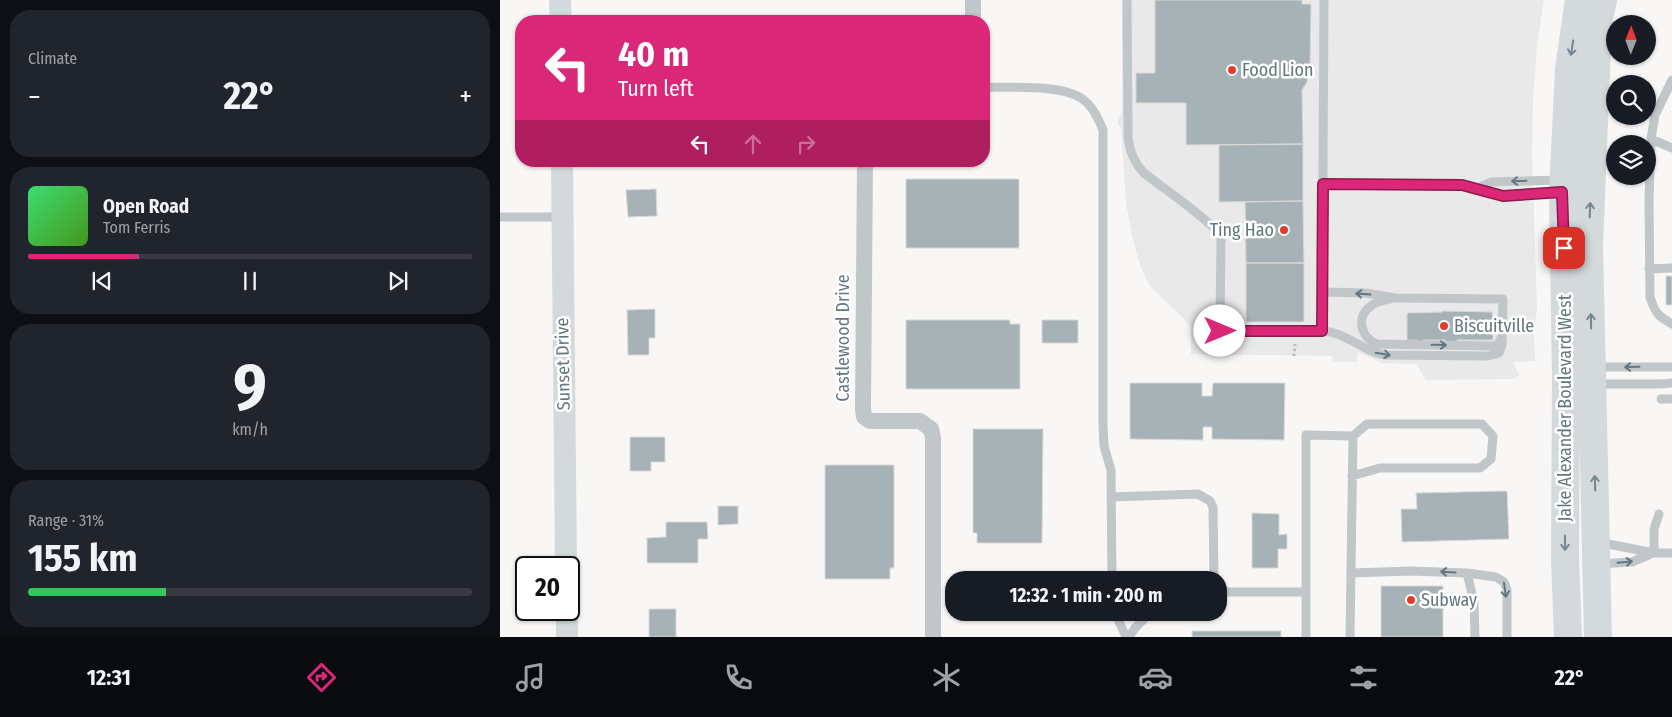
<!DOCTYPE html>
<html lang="en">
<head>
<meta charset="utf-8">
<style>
	body { margin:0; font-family:"Fira Sans Condensed",sans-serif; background:#20242c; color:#f1f3f6; height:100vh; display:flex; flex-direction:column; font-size:19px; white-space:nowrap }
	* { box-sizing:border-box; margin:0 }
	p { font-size:16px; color:#9ea1a6 }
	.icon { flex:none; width:28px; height:28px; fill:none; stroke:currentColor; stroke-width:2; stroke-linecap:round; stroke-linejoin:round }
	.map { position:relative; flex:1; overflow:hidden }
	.panel { display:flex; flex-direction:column; gap:10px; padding:10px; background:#0d0f14; width:500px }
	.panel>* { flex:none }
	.guide { position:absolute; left:15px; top:15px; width:475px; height:152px; border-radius:20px; box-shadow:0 1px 4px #0004; background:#db2777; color:#fff; overflow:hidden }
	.needle { width:32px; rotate:1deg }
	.controls { position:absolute; left:1106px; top:15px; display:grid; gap:10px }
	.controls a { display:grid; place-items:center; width:50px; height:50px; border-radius:50%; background:#171b24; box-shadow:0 1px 4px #0004; font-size:25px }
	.speed { position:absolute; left:15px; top:556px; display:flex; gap:10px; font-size:25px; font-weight:700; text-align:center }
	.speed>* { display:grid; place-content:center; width:65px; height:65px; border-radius:50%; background:#171b24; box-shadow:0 1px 4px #0004; line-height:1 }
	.speed .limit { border:2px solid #111; border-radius:8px; background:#fff; color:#111 }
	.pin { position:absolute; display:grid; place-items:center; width:42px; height:42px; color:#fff; margin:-21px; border-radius:10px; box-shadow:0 2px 8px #0006 }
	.me { position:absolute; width:55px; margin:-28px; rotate:90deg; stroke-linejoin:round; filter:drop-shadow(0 0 4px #0008) }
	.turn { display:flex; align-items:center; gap:18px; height:105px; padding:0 20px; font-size:22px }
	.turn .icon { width:65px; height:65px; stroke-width:2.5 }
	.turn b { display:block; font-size:35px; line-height:42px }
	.lanes { display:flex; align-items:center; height:48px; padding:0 20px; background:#0003; justify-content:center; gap:25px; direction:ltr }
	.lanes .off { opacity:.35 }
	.big { font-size:38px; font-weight:700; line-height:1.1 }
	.panel .tile { flex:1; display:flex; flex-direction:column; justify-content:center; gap:8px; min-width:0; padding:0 18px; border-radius:20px; background:#20242c }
	.panel .dial { align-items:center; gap:0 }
	.dial b { font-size:65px; line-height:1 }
	.song { display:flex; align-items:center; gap:15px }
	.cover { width:60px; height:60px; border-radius:8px; background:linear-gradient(135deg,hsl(140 70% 55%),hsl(100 70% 35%)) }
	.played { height:5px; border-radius:2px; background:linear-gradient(90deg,#db2777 25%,#363941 25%) }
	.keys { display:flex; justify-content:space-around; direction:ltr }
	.heat { display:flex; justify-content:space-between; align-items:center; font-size:28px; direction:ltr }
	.charge { height:8px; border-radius:4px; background:linear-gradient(90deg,#34c759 31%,#363941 0) }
	.trip { position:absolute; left:445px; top:571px; width:282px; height:50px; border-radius:20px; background:#171b24; box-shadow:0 1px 4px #0004; font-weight:700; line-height:50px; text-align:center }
	.dock { display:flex; height:80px; justify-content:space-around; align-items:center; background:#090b0e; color:#9ea1a6 }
	.dock .icon { width:35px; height:35px }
	.dock .active { color:#db2777 }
	.dock b { font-size:22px; color:#f1f3f6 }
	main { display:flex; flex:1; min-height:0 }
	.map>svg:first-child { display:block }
</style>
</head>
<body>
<main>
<section class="panel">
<div class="tile"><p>Climate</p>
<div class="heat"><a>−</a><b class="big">22°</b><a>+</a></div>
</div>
<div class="tile">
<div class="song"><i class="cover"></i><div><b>Open Road</b><p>Tom Ferris</p></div></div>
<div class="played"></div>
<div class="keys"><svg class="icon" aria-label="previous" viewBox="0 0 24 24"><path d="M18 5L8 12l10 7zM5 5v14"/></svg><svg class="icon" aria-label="pause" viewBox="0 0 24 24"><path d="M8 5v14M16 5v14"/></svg><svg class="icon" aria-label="next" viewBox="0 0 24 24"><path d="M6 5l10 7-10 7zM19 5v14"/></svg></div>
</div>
<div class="tile dial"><b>9</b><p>km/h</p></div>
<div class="tile"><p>Range · 31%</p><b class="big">155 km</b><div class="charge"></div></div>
</section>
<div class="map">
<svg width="1172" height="637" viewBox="0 0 1172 637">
	<rect width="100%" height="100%" fill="#f8f7f5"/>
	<path fill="#e8e9e8" d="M622,0H1044L1037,44L1033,102L1032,154L1037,308L1034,333L1035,361L1014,362L1013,364L1020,375L1012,379L926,380L916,364L882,363L858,352L857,362H833L832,356L691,354V326L649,285L640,265L632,237L626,203L621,128L618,125V120L622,111Z"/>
	<path fill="#a7b2b6" stroke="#d9d9d7" d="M655,0H802V4H811L810,68L807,82L802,90L803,144L686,145V103H636V73H655Z
		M160,16V21H132V17Z
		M803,144V201L719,202V145Z
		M406,179H519V248H406Z
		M156,189L157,216L128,217L126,190Z
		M803,201L804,263H746L745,202Z
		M746,263H804V322H746Z
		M1166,276H1172V305H1166Z
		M155,309V338H149V355H128L127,310Z
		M942,311L992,312L993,318H995V333L993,334V340H957V343H946L945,340H923V342L917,343V340H907V313L942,312Z
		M406,320H510V324H520V389H406Z
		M542,320H578V343H542Z
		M630,383H702V396H712L713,383H785L784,440L712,439V427H703V440L630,439Z
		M473,429H543L542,543H477V533H473Z
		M130,437H165V462H151V471H130Z
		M325,465H394V568H390V579H325Z
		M1007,491L1009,539L902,542L901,509H917L916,493Z
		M218,506H238V524L218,525Z
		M752,513L779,514V535L787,534V549H778V568H752Z
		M166,522H207L208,539H198V563H147V538L166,537Z
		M881,586H943V637H881Z
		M149,609H176V637H149Z
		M692,631H781V637H692Z"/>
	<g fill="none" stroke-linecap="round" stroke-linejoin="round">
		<path stroke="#bbbec0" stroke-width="3" stroke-dasharray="2.5 2.5" stroke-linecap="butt" d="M794,356L795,344"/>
		<path stroke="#c1c6c9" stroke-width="9" d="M627,0L628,136C629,150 633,161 643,172C658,185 714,222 721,237L720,331H822L824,0
			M1172,80L1155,115L1151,139L1172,148
			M484,87C509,88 560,84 581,98C592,105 598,118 603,130V425L604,446L611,470L612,580
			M1151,139L1149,200L1150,297C1155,313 1158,316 1172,324
			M823,184L962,185L1003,196L1061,192
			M976,189L991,182L1062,180
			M0,217H62
			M1149,269L1172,268
			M890,299C883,300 876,302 871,306C855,317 861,338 877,344L994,346L998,344L1002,336
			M822,331C847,332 862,352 886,355L988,356L999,353L1002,345L1003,299L895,298L866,293L823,292
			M1095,367H1172
			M1095,384H1161L1172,383
			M1161,399H1172
			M852,476L880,468H980L991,459L993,436L982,424H867L853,436
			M611,497L698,494L710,501L713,507L714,580
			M1098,542L1154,553H1172
			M1154,553V529L1159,514
			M1098,564L1132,562L1153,553
			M851,573L910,571L967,573L974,602L975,637
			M967,573L996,577L1004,582L1007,590V637
			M719,592H806
			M615,612L626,637
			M629,637L635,628L651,612
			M806,637V435L853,436L850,637"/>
		<path stroke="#c1c6c9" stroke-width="16" d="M473,21V0
			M365,161L363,409L364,417L370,421H420L431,429L433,438V637"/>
		<path stroke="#d4d9dc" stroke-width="22" d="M60,0L61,21
			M62,161L66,568
			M67,610V637"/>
		<path stroke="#d4d9dc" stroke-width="28" d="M1068,637L1065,560L1066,377L1063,192L1069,69L1079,0
			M1098,637L1089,246L1098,23L1103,0"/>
	</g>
	<defs><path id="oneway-shaft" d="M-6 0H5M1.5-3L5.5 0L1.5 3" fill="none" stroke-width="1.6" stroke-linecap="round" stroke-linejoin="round" transform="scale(1.25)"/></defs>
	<g stroke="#74868e">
		<use href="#oneway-shaft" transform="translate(1072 48) rotate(99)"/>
		<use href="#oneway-shaft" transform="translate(1090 210) rotate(-88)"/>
		<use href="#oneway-shaft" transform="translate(1091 321) rotate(-91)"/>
		<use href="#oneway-shaft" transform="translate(1095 483) rotate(-92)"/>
		<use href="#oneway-shaft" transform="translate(1065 543) rotate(90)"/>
	</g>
	<g stroke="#637780">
		<use href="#oneway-shaft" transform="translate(1019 181) rotate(178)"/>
		<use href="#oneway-shaft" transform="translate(863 294) rotate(-176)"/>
		<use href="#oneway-shaft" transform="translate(939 345) rotate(1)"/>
		<use href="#oneway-shaft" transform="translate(883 354) rotate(9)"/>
		<use href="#oneway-shaft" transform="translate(1132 367) rotate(179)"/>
		<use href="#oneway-shaft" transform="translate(1125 562) rotate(-5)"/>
		<use href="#oneway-shaft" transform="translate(948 572) rotate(-177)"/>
		<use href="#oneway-shaft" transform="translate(1005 590) rotate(82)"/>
	</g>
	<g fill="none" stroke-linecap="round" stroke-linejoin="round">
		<defs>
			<path id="route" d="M720,331H822L823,184L962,185L1003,196L1062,192L1064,248"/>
		</defs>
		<use href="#route" stroke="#8e194d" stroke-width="12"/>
		<use href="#route" stroke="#db2777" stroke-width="9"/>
	</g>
	<g fill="#e33d2a" stroke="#fff" stroke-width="2">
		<circle cx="732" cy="70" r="5"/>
		<circle cx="784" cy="230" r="5"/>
		<circle cx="944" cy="326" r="5"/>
		<circle cx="911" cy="600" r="5"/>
	</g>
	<g text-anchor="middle" stroke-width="5" stroke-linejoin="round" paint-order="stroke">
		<g font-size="18" fill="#637780" stroke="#fff" text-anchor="start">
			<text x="742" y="76">Food Lion</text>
			<text x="774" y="236" text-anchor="end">Ting Hao</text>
			<text x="954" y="332">Biscuitville</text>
			<text x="921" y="606">Subway</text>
		</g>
		<g font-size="18" fill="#637780" stroke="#fff">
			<text transform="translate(343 338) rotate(-90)" y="6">Castlewood Drive</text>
			<text transform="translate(63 364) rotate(-91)" y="6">Sunset Drive</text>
			<text transform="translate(1065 408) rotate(-90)" y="6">Jake Alexander Boulevard West</text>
		</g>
	</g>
</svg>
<div class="controls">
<a><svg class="needle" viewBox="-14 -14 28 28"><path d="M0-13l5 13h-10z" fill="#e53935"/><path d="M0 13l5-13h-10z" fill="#9ea1a6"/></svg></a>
<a><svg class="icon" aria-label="search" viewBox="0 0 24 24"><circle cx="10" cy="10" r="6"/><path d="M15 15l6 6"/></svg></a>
<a><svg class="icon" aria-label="layers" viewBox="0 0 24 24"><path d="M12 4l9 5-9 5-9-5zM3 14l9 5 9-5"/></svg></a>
</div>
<div class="speed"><div class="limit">20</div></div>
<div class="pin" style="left:1064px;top:248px;background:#d93025"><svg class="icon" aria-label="arrive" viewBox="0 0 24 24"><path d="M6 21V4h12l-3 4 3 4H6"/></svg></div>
<svg class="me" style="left:720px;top:331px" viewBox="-20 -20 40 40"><circle r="19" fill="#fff"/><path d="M0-13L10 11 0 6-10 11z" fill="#db2777"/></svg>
<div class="trip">12:32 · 1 min · 200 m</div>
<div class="guide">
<div class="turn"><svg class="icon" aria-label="left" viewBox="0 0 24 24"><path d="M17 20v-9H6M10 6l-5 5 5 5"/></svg><div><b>40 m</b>Turn left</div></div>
<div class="lanes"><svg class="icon" aria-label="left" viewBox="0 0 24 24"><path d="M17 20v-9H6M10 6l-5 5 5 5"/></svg><svg class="icon off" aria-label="ahead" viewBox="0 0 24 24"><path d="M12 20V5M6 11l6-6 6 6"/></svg><svg class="icon off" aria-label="right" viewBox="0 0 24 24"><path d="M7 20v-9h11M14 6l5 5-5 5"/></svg></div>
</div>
</div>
</main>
<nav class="dock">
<b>12:31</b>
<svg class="icon active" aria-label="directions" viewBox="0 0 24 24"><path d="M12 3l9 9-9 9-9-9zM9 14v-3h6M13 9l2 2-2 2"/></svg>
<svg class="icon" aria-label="music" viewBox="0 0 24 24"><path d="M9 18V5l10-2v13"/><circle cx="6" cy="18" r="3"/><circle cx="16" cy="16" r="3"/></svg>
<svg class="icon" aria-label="phone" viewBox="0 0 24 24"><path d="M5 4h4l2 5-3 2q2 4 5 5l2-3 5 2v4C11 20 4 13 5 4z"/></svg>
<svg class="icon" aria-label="climate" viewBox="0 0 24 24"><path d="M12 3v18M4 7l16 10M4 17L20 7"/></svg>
<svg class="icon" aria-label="car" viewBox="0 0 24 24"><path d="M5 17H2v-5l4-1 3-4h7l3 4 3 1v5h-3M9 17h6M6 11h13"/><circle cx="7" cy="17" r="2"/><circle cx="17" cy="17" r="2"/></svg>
<svg class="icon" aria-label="filters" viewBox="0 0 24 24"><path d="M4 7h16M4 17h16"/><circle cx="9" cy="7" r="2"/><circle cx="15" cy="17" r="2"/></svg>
<b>22°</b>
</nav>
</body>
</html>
